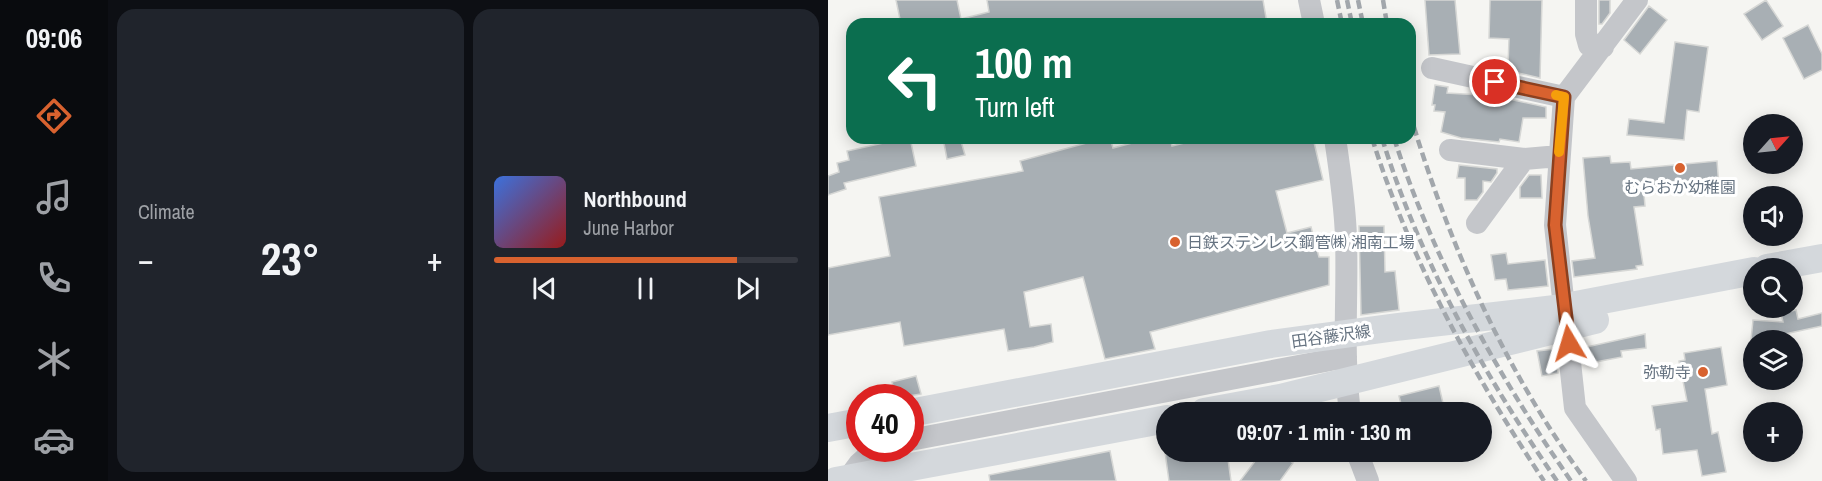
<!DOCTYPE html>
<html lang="en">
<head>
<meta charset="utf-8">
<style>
	body { margin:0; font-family:"Archivo Narrow","Noto Sans JP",sans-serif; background:#20242c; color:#f1f3f6; height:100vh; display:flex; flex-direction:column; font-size:22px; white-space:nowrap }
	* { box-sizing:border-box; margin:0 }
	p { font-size:20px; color:#9ea1a6 }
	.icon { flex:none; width:33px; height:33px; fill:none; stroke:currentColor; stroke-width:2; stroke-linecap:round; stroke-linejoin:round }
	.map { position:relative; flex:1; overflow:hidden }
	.side { display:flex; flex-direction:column; gap:9px; padding:9px; background:#0d0f14; width:720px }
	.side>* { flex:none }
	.top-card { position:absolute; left:18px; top:18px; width:570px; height:126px; border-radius:18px; box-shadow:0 3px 15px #0003; background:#0b6e4f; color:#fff; overflow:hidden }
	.needle { width:39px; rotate:63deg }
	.fabs { position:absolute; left:915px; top:114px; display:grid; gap:12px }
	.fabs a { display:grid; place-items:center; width:60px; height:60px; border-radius:50%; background:#171b24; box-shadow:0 3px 15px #0003; font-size:30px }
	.speed { position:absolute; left:18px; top:384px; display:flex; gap:12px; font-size:30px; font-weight:700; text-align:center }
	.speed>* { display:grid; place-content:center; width:78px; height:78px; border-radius:50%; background:#171b24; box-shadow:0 3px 15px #0003; line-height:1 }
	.speed .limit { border:9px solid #d22; background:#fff; color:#111 }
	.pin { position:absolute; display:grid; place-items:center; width:51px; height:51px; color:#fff; margin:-26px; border:3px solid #fff; border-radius:50%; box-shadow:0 2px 6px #0007 }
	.me { position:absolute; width:66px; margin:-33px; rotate:353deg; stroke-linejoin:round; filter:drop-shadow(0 0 4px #0008) }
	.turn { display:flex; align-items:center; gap:21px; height:126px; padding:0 30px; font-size:27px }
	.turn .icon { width:78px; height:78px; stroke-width:2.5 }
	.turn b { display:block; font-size:42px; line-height:51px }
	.big { font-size:45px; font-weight:700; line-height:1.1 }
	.side .widget { flex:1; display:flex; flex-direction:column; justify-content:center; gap:9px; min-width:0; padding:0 21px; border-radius:18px; background:#20242c }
	.song { display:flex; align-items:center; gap:18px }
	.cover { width:72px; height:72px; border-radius:9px; background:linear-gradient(135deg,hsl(220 70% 55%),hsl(0 70% 35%)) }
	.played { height:6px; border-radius:3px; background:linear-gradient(90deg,#d8622f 80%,#363941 80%) }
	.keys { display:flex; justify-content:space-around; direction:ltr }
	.heat { display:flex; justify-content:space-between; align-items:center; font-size:33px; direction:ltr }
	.side .tiles { flex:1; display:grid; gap:9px; grid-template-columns:repeat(2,1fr) }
	.trip { position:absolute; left:328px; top:402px; width:336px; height:60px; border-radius:30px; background:#171b24; box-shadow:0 3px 15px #0003; font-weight:700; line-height:60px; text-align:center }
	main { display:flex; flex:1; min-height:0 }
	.tabs { display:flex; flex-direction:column; width:108px; justify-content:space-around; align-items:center; background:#090b0e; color:#9ea1a6 }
	.tabs .icon { width:42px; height:42px }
	.tabs .current { color:#d8622f }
	.tabs b { font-size:27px; color:#f1f3f6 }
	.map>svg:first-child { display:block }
</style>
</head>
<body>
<main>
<nav class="tabs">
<b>09:06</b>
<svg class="icon current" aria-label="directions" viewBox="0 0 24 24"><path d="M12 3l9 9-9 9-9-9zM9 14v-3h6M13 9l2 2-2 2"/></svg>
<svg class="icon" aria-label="music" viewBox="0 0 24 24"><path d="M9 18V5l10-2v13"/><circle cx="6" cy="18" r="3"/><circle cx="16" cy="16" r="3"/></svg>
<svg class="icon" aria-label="phone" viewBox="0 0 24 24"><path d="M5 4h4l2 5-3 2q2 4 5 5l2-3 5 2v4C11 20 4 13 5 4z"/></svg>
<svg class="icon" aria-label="climate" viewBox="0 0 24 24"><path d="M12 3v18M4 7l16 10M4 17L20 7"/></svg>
<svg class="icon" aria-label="car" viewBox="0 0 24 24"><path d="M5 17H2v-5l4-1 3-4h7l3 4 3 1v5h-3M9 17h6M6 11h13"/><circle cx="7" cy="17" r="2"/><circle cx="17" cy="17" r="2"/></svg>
</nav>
<section class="side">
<div class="tiles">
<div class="widget"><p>Climate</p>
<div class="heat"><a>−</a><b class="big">23°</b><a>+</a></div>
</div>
<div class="widget">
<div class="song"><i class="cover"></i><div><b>Northbound</b><p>June Harbor</p></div></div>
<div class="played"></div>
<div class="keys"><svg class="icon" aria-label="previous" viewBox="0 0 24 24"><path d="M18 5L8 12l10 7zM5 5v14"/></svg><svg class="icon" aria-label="pause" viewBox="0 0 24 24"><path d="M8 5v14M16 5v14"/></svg><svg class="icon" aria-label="next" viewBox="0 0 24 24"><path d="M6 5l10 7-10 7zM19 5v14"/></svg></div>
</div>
</div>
</section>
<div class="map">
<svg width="994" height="481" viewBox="0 0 994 481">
	<rect width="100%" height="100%" fill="#f5f5f2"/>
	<path fill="#a8afb4" stroke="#d6d7d5" stroke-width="1.5" d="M68,0H129L133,19L161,12L159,0H435L439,24H73Z
		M597,0H627L632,54L601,55Z
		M662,0H714L712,78L655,65L680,66L681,39L661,38Z
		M771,0H782V13L774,24H771Z
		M938,0L955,26L934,40L916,14Z
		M821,6L839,20L812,54L796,40Z
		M980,25L994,54V70L976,79L955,38Z
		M847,42L880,47L871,112L859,110L856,140L799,135L801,119L836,123Z
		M607,85L620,87L619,93L653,95V93L718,107V118H695L691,142L672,139L671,142L633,138L613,132L617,112L606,111L607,105H604Z
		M78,138H82L88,166L16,183L18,189L0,195V176L11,172L9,163L21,160L19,151Z
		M115,138H132L137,155L119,159Z
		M277,138H282L285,148L323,138H342L344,146L376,138H485L495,180L448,191L459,233L483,227L491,257H501V285L322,332L327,349L277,359L255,277L196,292L202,327L223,324L225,342L206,347L180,351L176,329L76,346L72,322L0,335V268L62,256L51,197L195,171L192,161Z
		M782,156L783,163L802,162L803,169L889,161L891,187L816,194L817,206L806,207L815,265L808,266L809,269L746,277L744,261L767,258L760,216L755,158Z
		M631,165L669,169V173L663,182L655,181V192L649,200H637V178H629Z
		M701,175H713L714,198H692V187Z
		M531,226H556L557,272L567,271L571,310L533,315Z
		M678,253L680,264L717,260L720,286L680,290L678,279L667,280L663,255Z
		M968,310L970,319L994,313V326L938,338L937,340H923L925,320L955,322L953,313Z
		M817,334L818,348L793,351L794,357L757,364L754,348Z
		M893,347L899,385L877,389L884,434L890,432L898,472L874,476L869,450L835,454L832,429L828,430L824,406L859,401L851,361L857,360L856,353Z
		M727,349L730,373L714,376L709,351Z
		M88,376L93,394L68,398L64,382Z
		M611,386L617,412H575L571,396Z
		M282,451L288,481H162L161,475Z
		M337,452H399L403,481H341Z
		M434,452H450L465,463L452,481H412Z"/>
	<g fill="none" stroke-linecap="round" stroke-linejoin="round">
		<path stroke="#c4c6ca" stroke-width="22" d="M481,0L486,24
			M758,0V34L761,45L775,47
			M604,68L736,97
			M507,138C512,171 517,204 518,238C520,296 514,355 522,412
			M622,150L696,159
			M649,223L696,159L731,156
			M82,440L518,357
			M529,452L540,481
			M20,479L31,464L49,448
			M798,481L747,408L727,225L736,97L809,0"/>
		<path stroke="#d4d8dc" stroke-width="28" d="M939,268L994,258
			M376,412L452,398L767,320
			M82,413L443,344L569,327L727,309L926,271
			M0,428L32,422
			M8,481L339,419"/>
		<path stroke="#a2a7ac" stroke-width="4.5" stroke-dasharray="9 4.5" stroke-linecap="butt" d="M509,0L514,24
			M519,0L524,24
			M530,0L535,24
			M555,0L559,24
			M582,114C621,245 677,371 758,481
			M544,138C583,262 645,374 716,481
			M554,138C592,261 656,375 729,481
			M566,138C606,262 669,374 743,481"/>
	</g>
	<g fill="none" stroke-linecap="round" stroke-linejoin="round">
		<defs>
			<path id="route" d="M667,82L736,97L727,225L741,343"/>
		</defs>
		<use href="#route" stroke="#8c401f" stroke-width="15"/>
		<use href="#route" stroke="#d8622f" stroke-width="10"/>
		<path stroke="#f59e0b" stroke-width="10" d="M728,95L736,97L731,152"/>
	</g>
	<g fill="#d8622f" stroke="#fff" stroke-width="2">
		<circle cx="852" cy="168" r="6"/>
		<circle cx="347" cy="242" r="6"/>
		<circle cx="875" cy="372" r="6"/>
	</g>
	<g text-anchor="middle" stroke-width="6" stroke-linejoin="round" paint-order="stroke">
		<g font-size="16" fill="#667381" stroke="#fff">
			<text x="852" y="193">むらおか幼稚園</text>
			<text x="359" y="248" text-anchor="start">日鉄ステンレス鋼管㈱ 湘南工場</text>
			<text x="863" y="378" text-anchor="end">弥勒寺</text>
		</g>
		<g font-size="16" fill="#667381" stroke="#fff">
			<text transform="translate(503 336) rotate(-8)" y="6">田谷藤沢線</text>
		</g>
	</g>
</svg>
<div class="fabs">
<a><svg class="needle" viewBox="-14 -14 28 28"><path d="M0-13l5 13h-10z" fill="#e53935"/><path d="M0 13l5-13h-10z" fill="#9ea1a6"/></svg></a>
<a><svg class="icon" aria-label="sound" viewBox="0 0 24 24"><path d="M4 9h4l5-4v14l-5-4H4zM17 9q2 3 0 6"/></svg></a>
<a><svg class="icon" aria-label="search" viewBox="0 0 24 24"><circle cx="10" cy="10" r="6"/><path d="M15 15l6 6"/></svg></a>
<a><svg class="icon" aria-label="layers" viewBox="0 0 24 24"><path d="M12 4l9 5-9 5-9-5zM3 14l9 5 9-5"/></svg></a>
<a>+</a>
</div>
<div class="speed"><div class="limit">40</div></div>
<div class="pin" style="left:667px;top:82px;background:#d93025"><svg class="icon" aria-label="arrive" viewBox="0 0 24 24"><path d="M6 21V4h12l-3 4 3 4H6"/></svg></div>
<svg class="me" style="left:741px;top:343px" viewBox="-20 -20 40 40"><path d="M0-17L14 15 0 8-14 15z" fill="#d8622f" stroke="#fff" stroke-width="4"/></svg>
<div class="trip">09:07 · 1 min · 130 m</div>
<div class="top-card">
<div class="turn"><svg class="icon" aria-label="left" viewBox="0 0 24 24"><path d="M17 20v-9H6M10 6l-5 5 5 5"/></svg><div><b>100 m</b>Turn left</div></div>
</div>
</div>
</main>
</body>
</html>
